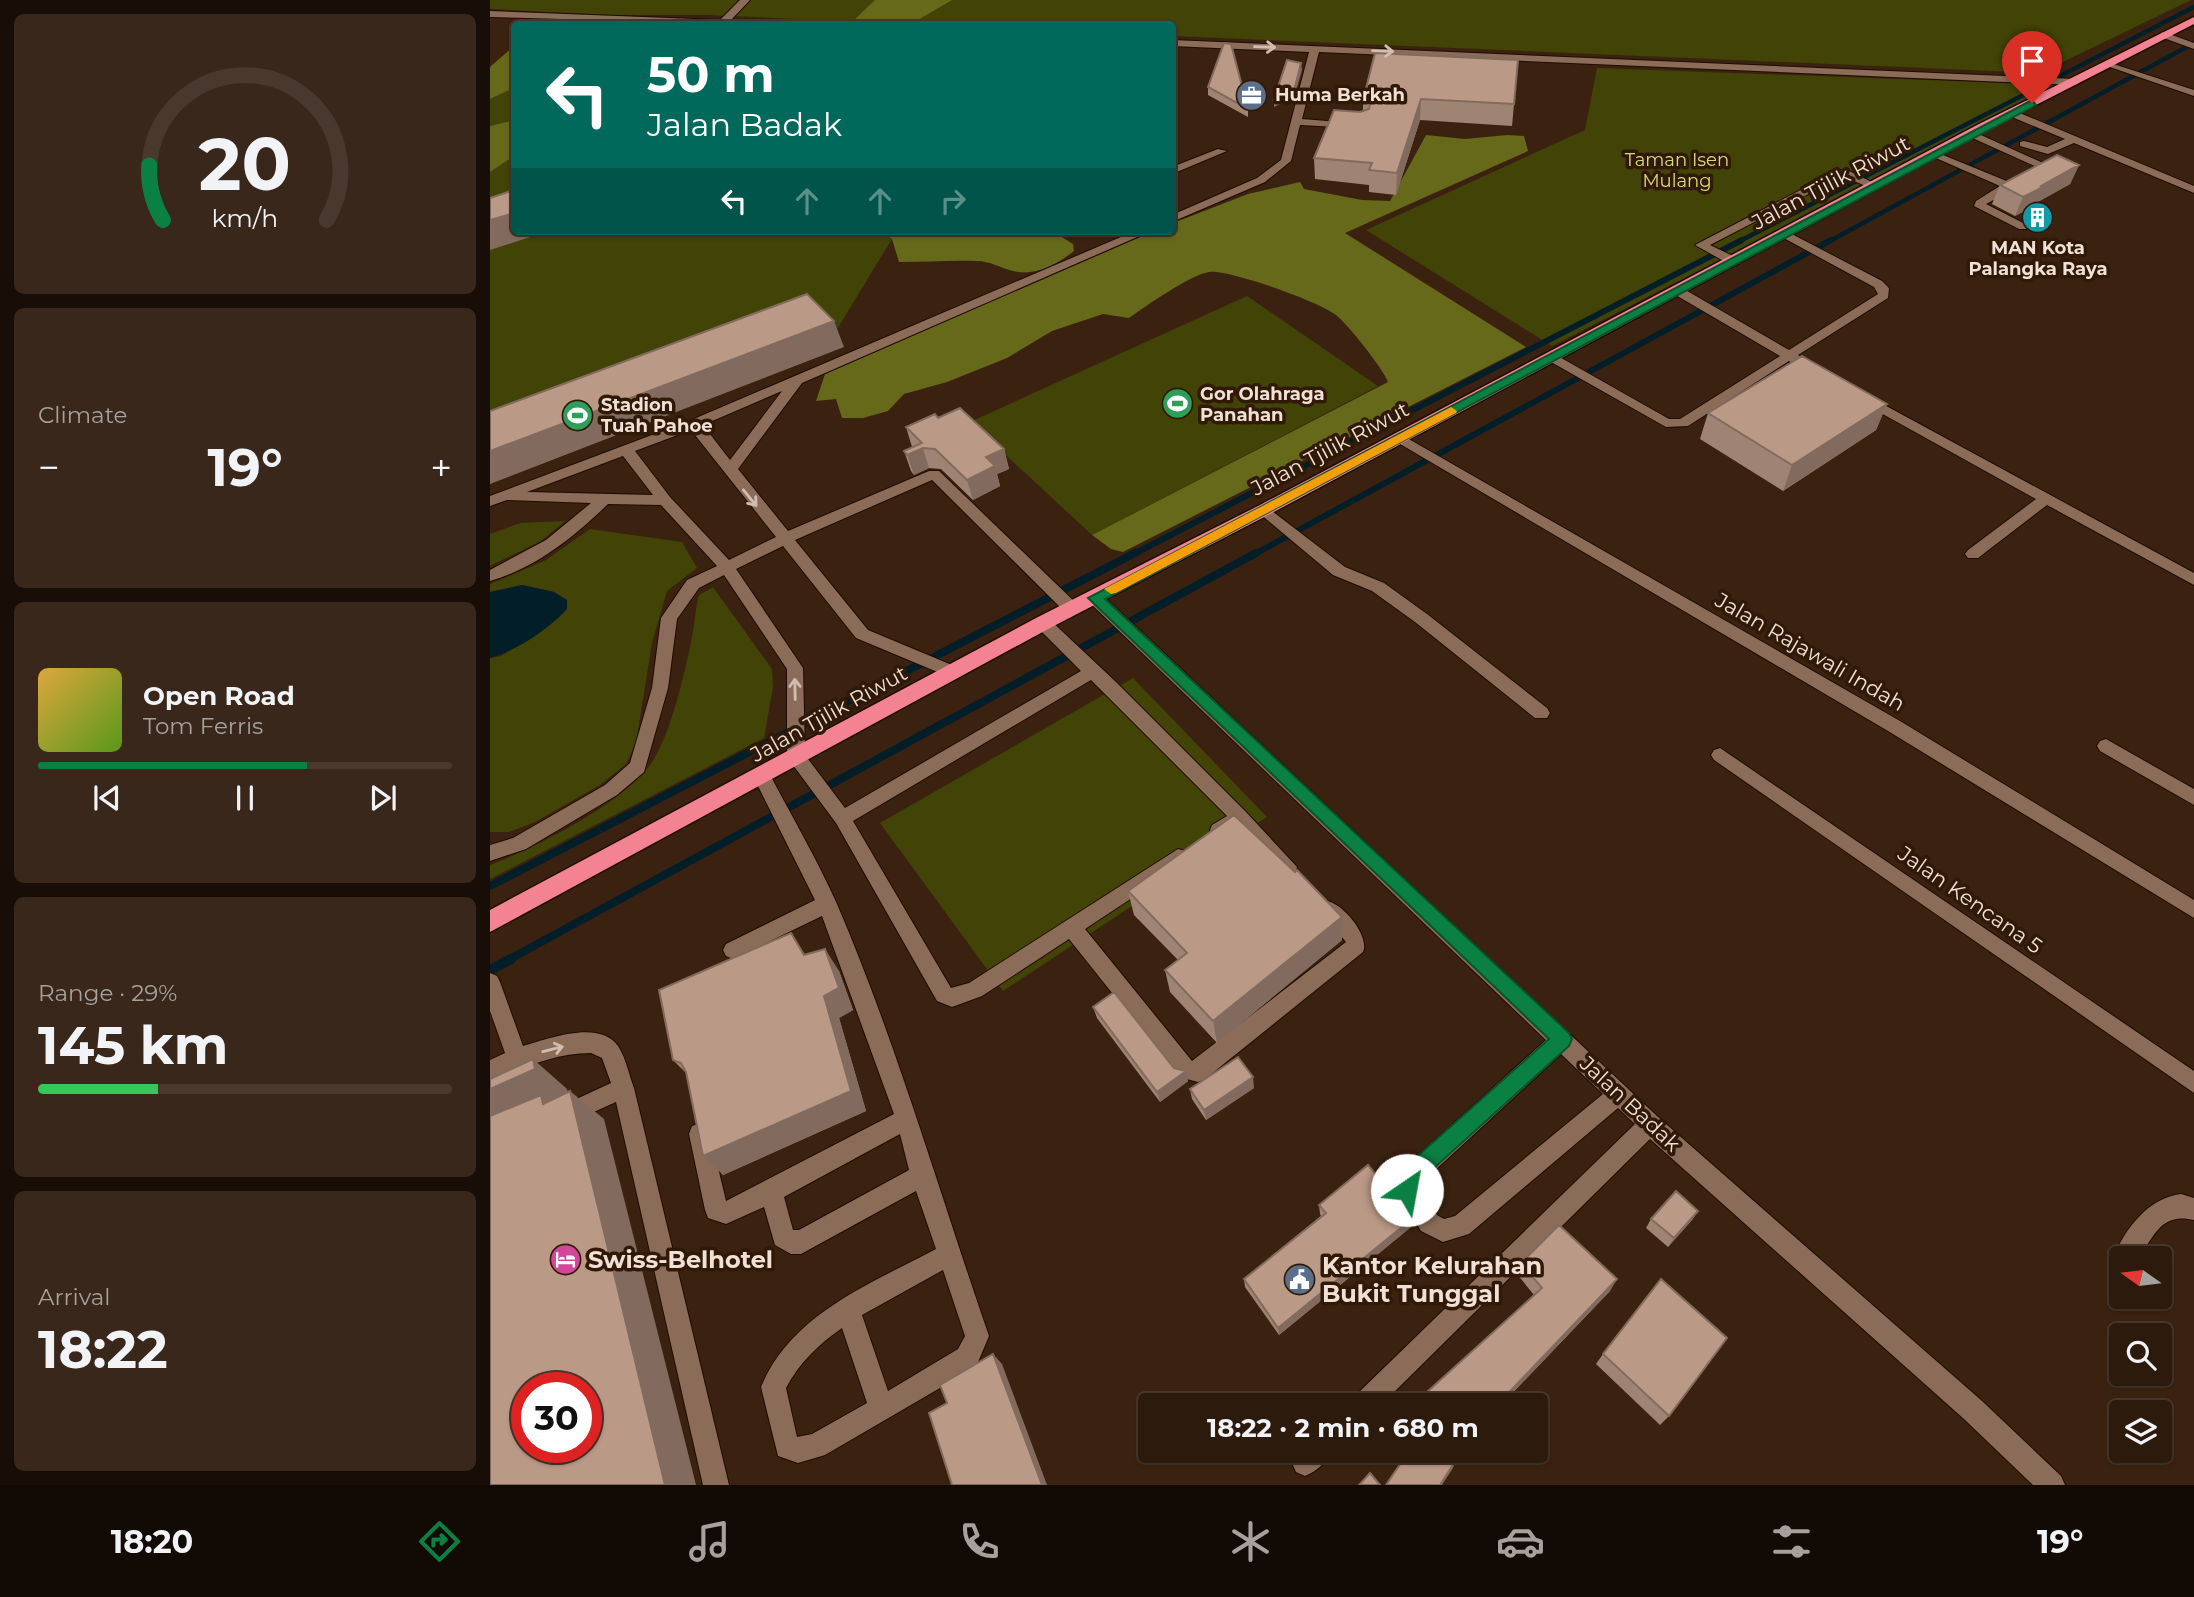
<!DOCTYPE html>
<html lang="en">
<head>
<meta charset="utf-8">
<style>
	body { margin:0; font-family:Montserrat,sans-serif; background:#38271a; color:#f1f3f6; height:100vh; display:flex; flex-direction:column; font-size:26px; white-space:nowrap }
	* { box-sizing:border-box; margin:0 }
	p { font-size:23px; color:#a6a19d }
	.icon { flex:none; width:38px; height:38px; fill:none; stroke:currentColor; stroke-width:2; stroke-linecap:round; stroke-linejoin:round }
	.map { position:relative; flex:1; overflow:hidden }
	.sheet { display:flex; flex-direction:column; gap:14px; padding:14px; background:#180e07; width:490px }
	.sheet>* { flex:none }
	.banner { position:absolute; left:21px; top:21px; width:665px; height:214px; border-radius:7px; box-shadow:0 2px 5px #0004,0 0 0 2px #48382d; background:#00695c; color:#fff; overflow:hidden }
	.needle { width:46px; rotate:284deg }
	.fabs { position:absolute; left:1619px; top:1246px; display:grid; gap:14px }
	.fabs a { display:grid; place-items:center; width:63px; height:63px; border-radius:7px; background:#2c1a0c; box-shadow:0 2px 5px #0004,0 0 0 2px #48382d; font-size:35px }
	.speed { position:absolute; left:21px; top:1372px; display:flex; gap:14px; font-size:35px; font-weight:700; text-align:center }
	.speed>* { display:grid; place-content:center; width:91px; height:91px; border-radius:50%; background:#2c1a0c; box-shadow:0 2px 5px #0004,0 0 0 2px #48382d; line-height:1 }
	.speed .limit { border:10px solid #d22; background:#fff; color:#111 }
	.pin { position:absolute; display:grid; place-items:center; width:60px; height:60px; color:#fff; margin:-72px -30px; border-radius:50% 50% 50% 0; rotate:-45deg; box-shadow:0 0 7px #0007 }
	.pin .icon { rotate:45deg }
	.me { position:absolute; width:77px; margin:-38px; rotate:33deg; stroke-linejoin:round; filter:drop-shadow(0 0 5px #0008) }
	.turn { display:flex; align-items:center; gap:24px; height:147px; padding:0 21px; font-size:32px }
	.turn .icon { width:91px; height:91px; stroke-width:2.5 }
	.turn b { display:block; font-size:49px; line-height:60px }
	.lanes { display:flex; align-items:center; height:66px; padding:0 21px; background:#0003; justify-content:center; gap:35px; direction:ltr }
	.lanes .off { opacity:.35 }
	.big { font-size:52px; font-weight:700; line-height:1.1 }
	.sheet .card { flex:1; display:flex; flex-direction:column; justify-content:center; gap:10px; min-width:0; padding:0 24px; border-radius:10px; background:#38271a }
	.sheet .dial { align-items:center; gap:0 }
	.dial svg { height:182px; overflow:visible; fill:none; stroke:#48382d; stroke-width:7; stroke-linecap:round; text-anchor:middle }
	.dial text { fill:#f1f3f6; stroke:none }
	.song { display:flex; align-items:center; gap:21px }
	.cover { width:84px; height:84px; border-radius:10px; background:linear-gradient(135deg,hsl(40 70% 55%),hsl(90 70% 35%)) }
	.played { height:7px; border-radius:4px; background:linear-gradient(90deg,#0b8043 65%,#48382d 65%) }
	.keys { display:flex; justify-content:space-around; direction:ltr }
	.heat { display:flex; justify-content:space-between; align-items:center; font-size:38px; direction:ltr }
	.charge { height:10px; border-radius:5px; background:linear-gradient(90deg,#34c759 29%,#48382d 0) }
	.trip { position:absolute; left:648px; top:1393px; width:410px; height:70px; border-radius:7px; background:#2c1a0c; box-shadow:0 2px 5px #0004,0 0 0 2px #48382d; font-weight:700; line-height:70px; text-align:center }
	.menu { display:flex; height:112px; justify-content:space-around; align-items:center; background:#120a05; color:#a6a19d }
	.menu .icon { width:49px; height:49px }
	.menu .current { color:#0b8043 }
	.menu b { font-size:32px; color:#f1f3f6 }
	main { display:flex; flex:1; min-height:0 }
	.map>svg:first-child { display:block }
</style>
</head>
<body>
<main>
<section class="sheet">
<div class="card dial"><svg viewBox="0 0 100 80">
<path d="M14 69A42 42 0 1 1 86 69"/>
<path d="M14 69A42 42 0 0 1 8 45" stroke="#0b8043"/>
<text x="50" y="56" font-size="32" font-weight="700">20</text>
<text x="50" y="72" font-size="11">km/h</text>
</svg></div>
<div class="card"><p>Climate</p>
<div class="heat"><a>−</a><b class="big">19°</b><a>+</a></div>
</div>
<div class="card">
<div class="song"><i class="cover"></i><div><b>Open Road</b><p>Tom Ferris</p></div></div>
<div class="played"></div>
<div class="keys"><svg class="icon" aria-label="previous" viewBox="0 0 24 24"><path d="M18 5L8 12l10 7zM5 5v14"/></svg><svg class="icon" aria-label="pause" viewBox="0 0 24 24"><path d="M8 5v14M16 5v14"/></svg><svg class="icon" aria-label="next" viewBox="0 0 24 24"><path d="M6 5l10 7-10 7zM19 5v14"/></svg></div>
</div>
<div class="card"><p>Range · 29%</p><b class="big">145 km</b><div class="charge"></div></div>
<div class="card"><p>Arrival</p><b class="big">18:22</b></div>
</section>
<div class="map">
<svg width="1704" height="1485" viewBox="0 0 1704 1485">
	<rect width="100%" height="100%" fill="#3b2210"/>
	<path fill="#424306" d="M0,0H1701L1550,73L683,36L682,24H417L219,15H121L0,9Z
		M1107,68L1572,85L1062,346L876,230L1095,130Z
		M24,88V120L0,126V99Z
		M24,156V231H392L402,239L343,336L353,347L0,484V172Z
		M757,296L888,386L602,535L480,422Z
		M75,521L51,541L0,566V534L30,523Z
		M100,529L192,542L207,568L177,591L162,643L146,743L136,764L110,785L45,822L19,832H0V658L11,656L59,625L64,592L32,585L0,592V584L56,560Z
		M223,587L282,669L283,687L274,738L0,879V865C45,848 139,801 164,759C182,729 195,672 202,637C205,623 205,609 209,595Z
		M643,678L777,817L513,991L390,823Z"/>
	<path fill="#66681a" d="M385,0H462L421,24L362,22Z
		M24,46V88L0,99V67Z
		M24,120V156L0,172V126Z
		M936,135L975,139L1017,135L1034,136L1038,151L855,233L1036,347L633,552L621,549L602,535L898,382C894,370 857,323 846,315C830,302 738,269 719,272C700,275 656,306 639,318L613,314L562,331L517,358L457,382L414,394L398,411L373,418H352L346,399L326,401L335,374L664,231H682L683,223L758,194L810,182L814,189L872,200L900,201Z
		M392,231H562L583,244L584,251C568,264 544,277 523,271C511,268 500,261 486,261C460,260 435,262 409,262L402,239Z"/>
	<path fill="#021e28" d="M32,585L64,592L77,600V609C59,629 26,651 0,658V592Z"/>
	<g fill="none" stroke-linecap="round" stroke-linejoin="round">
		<path stroke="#021e28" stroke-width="4.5" d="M1248,242L1704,7
			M1338,242L1704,43"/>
		<path stroke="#021e28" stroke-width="6" d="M642,555L1252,240
			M763,555L1341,240"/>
		<path stroke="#021e28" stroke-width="8" d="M0,886L645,553
			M18,960L766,553"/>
		<path stroke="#021e28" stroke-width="10" d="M0,970L21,959"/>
		<defs>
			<path id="minor" d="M250,0H260L240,21L252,24L0,17V11L230,20Z
				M1674,32L1704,43V49L1671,37V33Z
				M682,40L1585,79L1590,82L1585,85L829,52L812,119L862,123L866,124V128L810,125L801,161L775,182L682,222V215L767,178L791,160L819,52L682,46Z
				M1617,62L1704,90V96L1617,66Z
				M1517,111H1525L1704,186V193L1584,143L1558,154L1530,146V142L1534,141L1557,147L1575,139L1517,115Z
				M1482,131L1564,168L1496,204L1537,225V229H1529L1484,206L1486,201L1510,186L1439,155L1448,153L1519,182L1549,168L1478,136V132Z
				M728,149L737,151L682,174V167Z
				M1349,170H1357L1390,186L1380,188L1353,176L1220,245L1247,258V264H1239L1205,245Z
				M1294,230L1392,281L1399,288L1398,298L1308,355L1332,369V375H1322L1299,361L1198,426L1176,427L1054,358L1056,355H1066L1179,419H1190L1290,356L1184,294V288H1192L1299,350L1388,294L1384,287L1290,236V232Z
				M645,231H661L312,383L248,469L298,531L439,471H449L588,605L590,609L588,613H576L442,480L305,540L378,630L469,668L471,672L469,676H457L366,638L293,546L246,569L313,668L315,755L355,808L591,671L547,627L545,623L547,619H559L626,682L756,812L807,867L805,873L798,875L791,873L748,827L729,838L722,835L720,830L722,825L737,816L601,680L363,821L461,988L479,983L688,849L695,851L697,857L695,863L595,929L702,1061L856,942L827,907L830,901C847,895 881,935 873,952L715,1079L708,1082L689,1077L579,939L492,996L462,1007L447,1001L346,823L297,757V669L234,575L209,588L187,619L178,688L154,772L127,795L36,849L0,861V845L23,838L115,785L140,763L162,688L171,618L197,580L227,566L171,505L118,504C85,536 46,568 0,581V570L56,540L101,503L17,500L0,506V496L199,421ZM292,391L240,460L213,425ZM201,430L286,537L239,560L180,497L145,451ZM133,456L163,495L37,492Z
				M1376,395L1704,573V585L1557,505L1488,558H1478L1475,554L1478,550L1546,499L1371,402L1369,399Z
				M910,434L1410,721L1704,900V918L1398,731L905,441V435Z
				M774,505L855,567L894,583L937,614L1057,708L1060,713L1057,718H1045L925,622L882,591L843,575L769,513L767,510Z
				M605,592L611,594L1168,1117L1492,1401L1571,1476L1575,1485H1543L1474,1419L1160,1139L891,1405H862L865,1396L1145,1124L1128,1108L979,1234L953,1242L931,1231L906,1190L913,1169L1056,1040L599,602L597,598L599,594ZM1071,1054L1113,1094L965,1216L954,1219L947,1215L929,1188L930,1184Z
				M1616,739L1704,789V805L1610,751L1607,746L1610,741Z
				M1230,748L1704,1071V1093L1224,760L1221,755L1224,750Z
				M272,769L278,771C301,815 327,859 347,904C407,1044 449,1192 499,1336L486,1367L335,1455L308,1463L288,1456L271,1387C301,1314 380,1284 446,1249L426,1191L311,1254H301L285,1245L274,1207L236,1224L218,1218L215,1210L199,1134L202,1126L210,1123L218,1126L236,1201L404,1114L332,916L243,959L236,956L233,950L236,944L325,900L263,776L266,771ZM410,1134L419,1170L309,1230H303L294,1197ZM453,1270L475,1336L468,1349L398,1391L372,1315ZM352,1328L377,1403L322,1434L307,1437L296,1388C309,1363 329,1344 352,1328Z
				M0,973L7,976L10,982L33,1046C58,1039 109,1019 128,1046C136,1058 139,1075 144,1088L239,1485H213L126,1102L75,1125L67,1122L64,1115L67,1108L121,1083L112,1058L101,1053C64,1053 34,1068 0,1081V1060L15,1053L0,1011Z
				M1691,1194L1704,1198V1220C1672,1212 1664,1235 1649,1258H1631V1268L1627,1266L1623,1258C1635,1229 1658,1198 1691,1194Z
				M809,1451H841C836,1463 827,1471 815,1476L806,1472L802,1463Z"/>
			<path id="highway" d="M1704,17V24L1497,130L780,514L560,628L0,932V910L546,618L768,506L1489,124Z"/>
		</defs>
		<use href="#minor" stroke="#210b00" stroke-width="2"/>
		<use href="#highway" stroke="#210b00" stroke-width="3"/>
		<use href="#minor" fill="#8a6c58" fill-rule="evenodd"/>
		<use href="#highway" fill="#f48392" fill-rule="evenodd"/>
	</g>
	<path fill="#a08473" d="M1028,60L1022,126L930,120L906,195L879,192V185L825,179L824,158L873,111V100Z
		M718,87L758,109V117L718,95Z
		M1589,165L1580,184L1546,203L1544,206L1525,216L1502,204L1510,185Z
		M1397,404L1386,430L1293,491L1210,439L1218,413Z
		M448,418L514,449L519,469L507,474L510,486L483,500L451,469L439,468L424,475L421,471L414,451L422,447L416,427Z
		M638,891L852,940L727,1043L680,992L675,970L688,960L644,915Z
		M316,955L349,971L363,1010L349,1018L376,1111L233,1175L197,1074L183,1060Z
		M603,1007L684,1068L698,1081L670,1102L607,1018Z
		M764,1088L716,1120L702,1099L700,1089Z
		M829,1205L923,1218L921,1227L789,1335L755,1287L754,1279L831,1216L830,1214Z
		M1208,1211L1202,1220L1178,1247L1156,1228L1161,1219Z
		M1031,1263L1120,1291L1011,1405H925L926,1402L1044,1295L1027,1274Z
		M1113,1354L1179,1416L1170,1425L1106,1364Z"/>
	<path fill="#826b5e" d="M811,63L812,70L804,98L784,107V99Z
		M931,99L930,120L906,195L907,173Z
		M1589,165L1580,184L1546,203L1544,206L1525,216L1533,197Z
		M24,213V231H59L0,250V220Z
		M344,321L354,347L0,484V451Z
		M1397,404L1386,430L1293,491L1302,465Z
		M433,448L439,468L424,475L417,455Z
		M514,449L519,469L507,474L510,486L483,500L477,480L496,457Z
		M852,917V940L727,1043L723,1021Z
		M301,933L316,956L314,955Z
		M335,949L349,971L363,1010L349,1018L376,1111L233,1175L213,1156Z
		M43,1059L77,1089L79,1099L0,1135V1089Z
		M696,1071L698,1081L670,1102L667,1092Z
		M763,1077L764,1088L716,1120L714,1110Z
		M80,1091L114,1119L206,1485H175Z
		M1208,1211L1202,1220L1178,1247L1184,1238Z
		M923,1218L921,1227L789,1335L788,1328Z
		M1127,1279L1120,1291L1011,1405H1007Z
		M503,1354L512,1364L557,1485H552Z
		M963,1451H968L957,1463L959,1455Z
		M966,1460L963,1468L952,1485H950Z"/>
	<path fill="#ba9986" stroke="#826b5e" stroke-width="2" fill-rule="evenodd" d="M734,43L741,44L758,109L718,87Z
		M885,53L1028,60L1024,104L931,99L907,173L879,170L882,163L824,158L844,110L870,112L879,109L880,105L873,100Z
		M797,60L811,63L804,91L784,99Z
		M1567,155L1589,165L1551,186L1553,187L1533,197L1510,185Z
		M24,190V213L0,220V198Z
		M317,294L344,321L0,451V411Z
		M1312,356L1397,404L1302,465L1218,413Z
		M470,408L514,449L496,457L505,466L477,480L445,449L433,448L417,455L414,451L432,443L416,427L445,414L448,418Z
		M744,815L805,872L807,870L852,917L723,1021L675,970L697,953L638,891Z
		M301,933L314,955L335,949L349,988L334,996L361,1091L213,1156L196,1072L191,1063L183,1060L169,990Z
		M624,992L684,1068L696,1071L667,1092L603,1007Z
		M748,1057L763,1077L714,1110L700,1089Z
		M43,1059L45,1069L0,1089V1079Z
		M80,1091L175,1485H0V1116L51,1095L53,1104ZM37,1388H96V1447H37Z
		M878,1165L923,1218L788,1328L754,1279L836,1213L829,1205Z
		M1186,1191L1208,1211L1184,1238L1161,1219Z
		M1069,1225L1127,1279L1007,1405H928L926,1402L1052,1288L1031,1263Z
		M1171,1279L1237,1338L1179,1416L1113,1354Z
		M503,1354L552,1485H462L439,1413L457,1403L450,1385Z
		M919,1451H963L959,1455L966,1460L950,1485H896Z
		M880,1473L890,1485H869Z"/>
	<defs><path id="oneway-shaft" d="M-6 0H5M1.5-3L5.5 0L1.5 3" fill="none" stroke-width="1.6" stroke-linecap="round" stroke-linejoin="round" transform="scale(1.75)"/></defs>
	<g stroke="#d2bdb0">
		<use href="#oneway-shaft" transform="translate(775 47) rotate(2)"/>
		<use href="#oneway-shaft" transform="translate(893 51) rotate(2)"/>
		<use href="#oneway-shaft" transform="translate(260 498) rotate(51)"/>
		<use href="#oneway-shaft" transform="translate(305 689) rotate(-91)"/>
		<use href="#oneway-shaft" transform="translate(63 1049) rotate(-14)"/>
	</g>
	<path fill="#0b8043" stroke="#07532c" stroke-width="2" d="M1542,100L1546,105L615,599L1079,1033L1082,1039L1079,1046L935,1176L925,1197L917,1200L910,1197L907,1183L921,1162L1059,1039L598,598Z"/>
	<path fill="#f59e0b" d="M961,407L967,411L966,413L626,593L621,594L614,589Z"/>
	<defs>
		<symbol id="office-disc" viewBox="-11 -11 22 22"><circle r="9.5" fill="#5c6f8a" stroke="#311907"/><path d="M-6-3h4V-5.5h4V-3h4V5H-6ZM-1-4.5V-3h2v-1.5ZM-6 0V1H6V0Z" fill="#fff"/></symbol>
		<symbol id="building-disc" viewBox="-11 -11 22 22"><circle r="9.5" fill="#0f9aa8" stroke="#311907"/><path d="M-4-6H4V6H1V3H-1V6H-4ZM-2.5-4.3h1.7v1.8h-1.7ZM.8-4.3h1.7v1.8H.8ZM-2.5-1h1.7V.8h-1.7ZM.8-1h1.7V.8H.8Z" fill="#fff"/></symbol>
		<symbol id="stadium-disc" viewBox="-11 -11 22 22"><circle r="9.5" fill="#2e9e5b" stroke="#311907"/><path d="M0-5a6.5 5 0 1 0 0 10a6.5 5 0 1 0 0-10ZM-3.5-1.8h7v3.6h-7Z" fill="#fff"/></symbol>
		<symbol id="hotel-disc" viewBox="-11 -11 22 22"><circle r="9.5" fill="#d1479c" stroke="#311907"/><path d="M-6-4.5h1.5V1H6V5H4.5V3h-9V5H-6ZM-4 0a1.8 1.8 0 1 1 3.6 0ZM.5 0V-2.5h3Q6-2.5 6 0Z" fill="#fff"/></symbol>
		<symbol id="civic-disc" viewBox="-11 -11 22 22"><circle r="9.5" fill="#5c6f8a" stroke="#311907"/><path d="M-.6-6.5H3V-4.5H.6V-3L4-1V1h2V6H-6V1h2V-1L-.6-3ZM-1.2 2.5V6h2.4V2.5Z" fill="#fff"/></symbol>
	</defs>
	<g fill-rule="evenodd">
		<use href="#office-disc" x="744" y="78" width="35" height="35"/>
		<use href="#building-disc" x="1530" y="200" width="35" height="35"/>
		<use href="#stadium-disc" x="670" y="386" width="35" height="35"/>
		<use href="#stadium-disc" x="70" y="398" width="35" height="35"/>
		<use href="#hotel-disc" x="58" y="1242" width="35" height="35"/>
		<use href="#civic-disc" x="792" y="1262" width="35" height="35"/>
	</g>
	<g text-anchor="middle" stroke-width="7" stroke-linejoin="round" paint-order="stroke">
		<g font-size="18" font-weight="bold" fill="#f1e0d5" stroke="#311907" text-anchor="start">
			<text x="785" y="101">Huma Berkah</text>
			<text x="1548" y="254" text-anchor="middle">MAN Kota<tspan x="1548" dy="21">Palangka Raya</tspan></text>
			<text x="710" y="400">Gor Olahraga<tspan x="710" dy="21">Panahan</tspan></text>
			<text x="111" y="411">Stadion<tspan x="111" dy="21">Tuah Pahoe</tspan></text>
		</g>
		<g font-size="18" fill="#d9dc75" stroke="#311907">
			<text x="1187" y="166">Taman Isen<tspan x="1187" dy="21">Mulang</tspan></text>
		</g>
		<g font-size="21" fill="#f1e0d5" stroke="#311907">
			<text transform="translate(1341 183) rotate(-28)" y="7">Jalan Tjilik Riwut</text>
			<text transform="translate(840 449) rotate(-28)" y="7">Jalan Tjilik Riwut</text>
			<text transform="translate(1320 652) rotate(30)" y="7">Jalan Rajawali Indah</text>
			<text transform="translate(339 714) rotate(-29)" y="7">Jalan Tjilik Riwut</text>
			<text transform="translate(1480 900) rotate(35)" y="7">Jalan Kencana 5</text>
			<text transform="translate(1140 1104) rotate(43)" y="7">Jalan Badak</text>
		</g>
		<g font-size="24" font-weight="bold" fill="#f1e0d5" stroke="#311907" text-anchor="start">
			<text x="98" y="1268">Swiss-Belhotel</text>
			<text x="832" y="1274">Kantor Kelurahan<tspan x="832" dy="28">Bukit Tunggal</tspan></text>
		</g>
	</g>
</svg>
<div class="fabs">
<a><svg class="needle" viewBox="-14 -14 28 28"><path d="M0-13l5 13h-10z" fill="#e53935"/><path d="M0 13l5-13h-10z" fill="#a6a19d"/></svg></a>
<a><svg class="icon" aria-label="search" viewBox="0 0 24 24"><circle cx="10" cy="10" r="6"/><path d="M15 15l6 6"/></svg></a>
<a><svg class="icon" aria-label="layers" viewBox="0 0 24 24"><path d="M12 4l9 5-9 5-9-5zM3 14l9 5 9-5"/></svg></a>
</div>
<div class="speed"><div class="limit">30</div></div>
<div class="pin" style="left:1542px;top:103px;background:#d93025"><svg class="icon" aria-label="arrive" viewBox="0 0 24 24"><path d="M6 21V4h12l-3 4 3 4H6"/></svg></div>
<svg class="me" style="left:917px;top:1190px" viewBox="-20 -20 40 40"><circle r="19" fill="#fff"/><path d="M0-13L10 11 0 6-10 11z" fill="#0b8043"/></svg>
<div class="trip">18:22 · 2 min · 680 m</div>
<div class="banner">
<div class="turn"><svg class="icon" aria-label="left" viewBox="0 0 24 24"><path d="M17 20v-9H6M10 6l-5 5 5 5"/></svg><div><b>50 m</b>Jalan Badak</div></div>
<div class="lanes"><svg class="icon" aria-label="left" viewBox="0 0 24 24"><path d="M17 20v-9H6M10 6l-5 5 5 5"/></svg><svg class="icon off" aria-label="ahead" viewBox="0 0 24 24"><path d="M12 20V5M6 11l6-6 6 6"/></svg><svg class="icon off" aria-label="ahead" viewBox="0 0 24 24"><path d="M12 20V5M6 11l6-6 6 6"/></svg><svg class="icon off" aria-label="right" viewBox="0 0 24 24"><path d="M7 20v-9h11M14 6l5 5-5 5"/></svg></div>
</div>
</div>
</main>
<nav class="menu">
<b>18:20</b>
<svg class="icon current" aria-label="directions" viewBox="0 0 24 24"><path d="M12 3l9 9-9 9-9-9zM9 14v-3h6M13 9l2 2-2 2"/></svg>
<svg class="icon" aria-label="music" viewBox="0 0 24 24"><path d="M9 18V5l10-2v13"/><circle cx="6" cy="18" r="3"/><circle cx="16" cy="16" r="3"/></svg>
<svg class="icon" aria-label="phone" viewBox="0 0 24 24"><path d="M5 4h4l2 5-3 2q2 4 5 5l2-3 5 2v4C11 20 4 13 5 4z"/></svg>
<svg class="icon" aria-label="climate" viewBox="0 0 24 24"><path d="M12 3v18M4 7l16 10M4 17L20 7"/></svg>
<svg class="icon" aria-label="car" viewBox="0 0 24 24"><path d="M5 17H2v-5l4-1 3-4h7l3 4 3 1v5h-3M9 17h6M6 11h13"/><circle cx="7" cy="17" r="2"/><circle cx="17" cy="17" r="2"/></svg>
<svg class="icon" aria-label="filters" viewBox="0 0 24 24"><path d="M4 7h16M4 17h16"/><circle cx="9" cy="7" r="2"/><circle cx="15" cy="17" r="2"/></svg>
<b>19°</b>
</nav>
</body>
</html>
